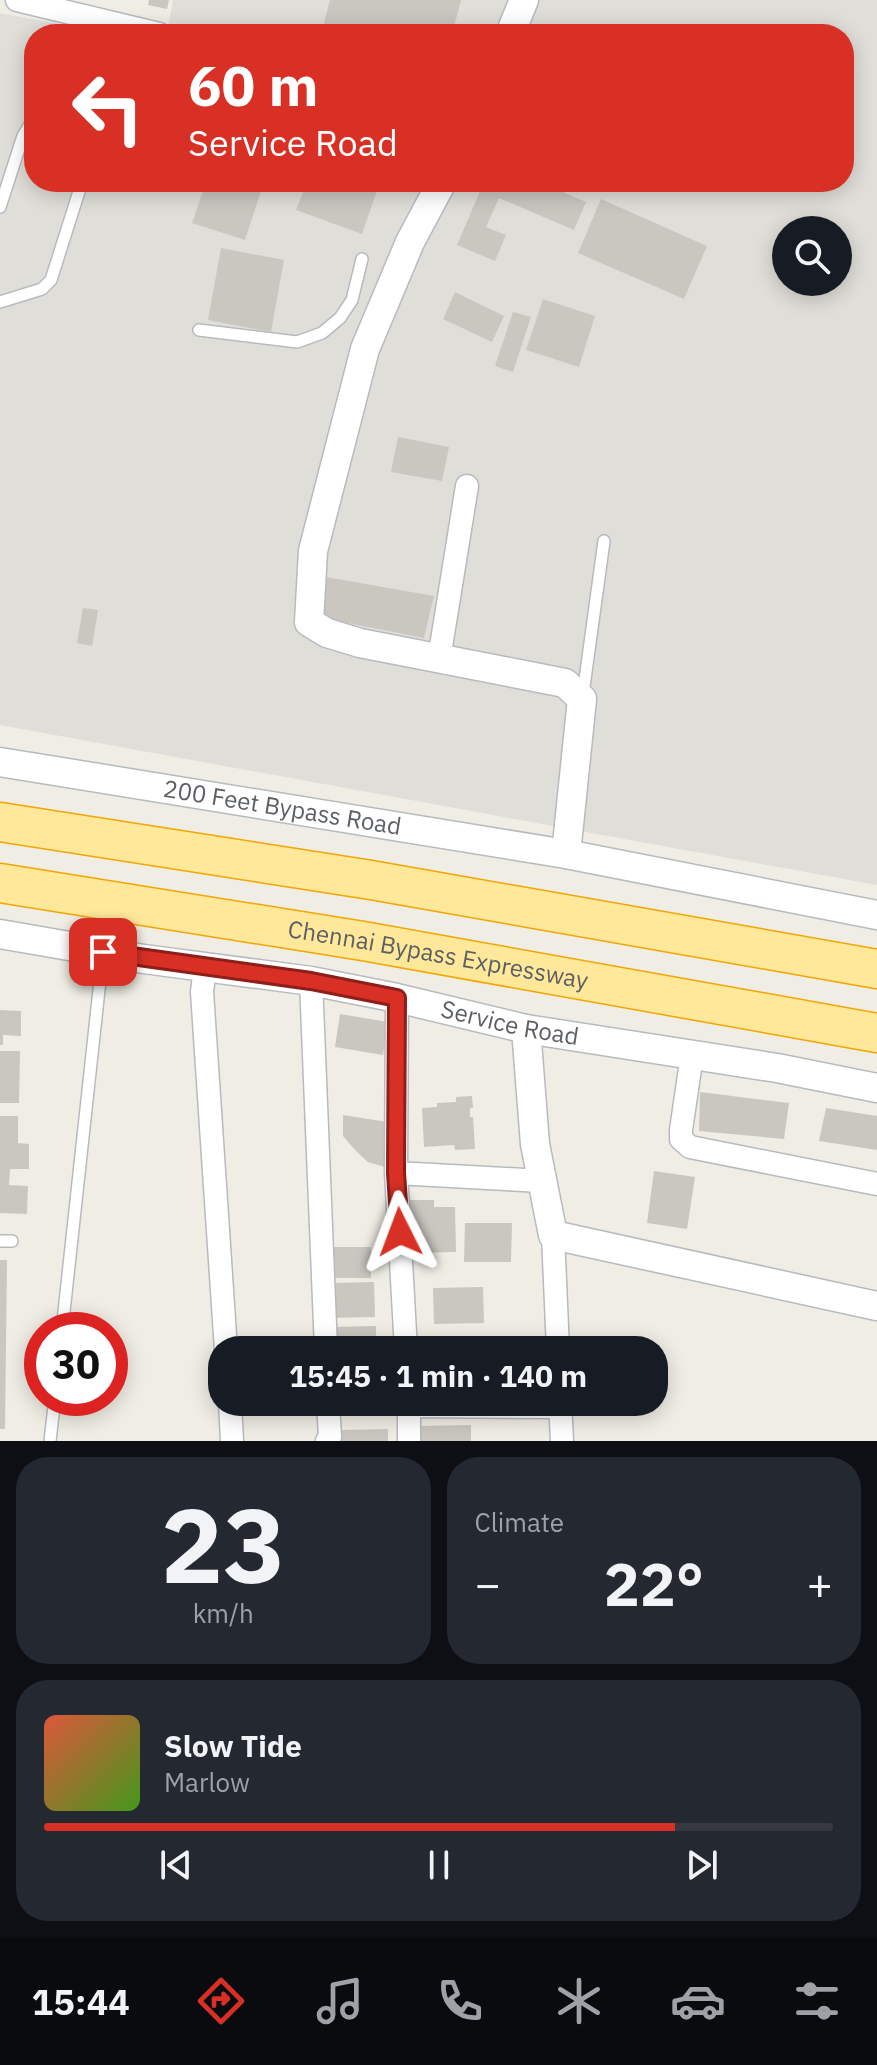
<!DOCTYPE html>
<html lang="en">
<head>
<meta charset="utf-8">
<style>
	body { margin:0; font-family:"IBM Plex Sans",sans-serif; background:#242831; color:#f1f3f6; height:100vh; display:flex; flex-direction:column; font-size:30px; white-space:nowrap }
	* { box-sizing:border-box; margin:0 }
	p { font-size:26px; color:#9ea1a6 }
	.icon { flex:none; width:44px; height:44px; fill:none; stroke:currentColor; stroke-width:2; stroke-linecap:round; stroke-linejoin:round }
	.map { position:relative; height:1441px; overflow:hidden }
	.drawer { display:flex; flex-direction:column; gap:16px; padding:16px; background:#0d0f14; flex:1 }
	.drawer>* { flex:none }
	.guide { position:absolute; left:24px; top:24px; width:830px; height:168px; border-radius:32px; box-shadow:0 4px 20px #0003; background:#d93025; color:#fff; overflow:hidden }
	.buttons { position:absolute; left:772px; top:216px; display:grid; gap:16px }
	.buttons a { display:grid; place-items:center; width:80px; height:80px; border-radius:50%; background:#171b24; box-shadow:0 4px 20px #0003; font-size:40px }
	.speed { position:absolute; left:24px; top:1312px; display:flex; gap:16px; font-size:40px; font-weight:700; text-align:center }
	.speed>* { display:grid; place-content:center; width:104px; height:104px; border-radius:50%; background:#171b24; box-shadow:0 4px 20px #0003; line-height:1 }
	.speed .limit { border:12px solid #d22; background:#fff; color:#111 }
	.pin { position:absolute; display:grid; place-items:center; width:68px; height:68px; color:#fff; margin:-34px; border-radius:16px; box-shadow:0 4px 12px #0006 }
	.me { position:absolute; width:88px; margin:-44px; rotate:357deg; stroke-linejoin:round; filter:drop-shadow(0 0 6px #0008) }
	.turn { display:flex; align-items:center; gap:28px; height:168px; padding:0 32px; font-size:36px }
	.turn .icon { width:104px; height:104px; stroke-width:2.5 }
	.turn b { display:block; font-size:56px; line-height:68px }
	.big { font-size:60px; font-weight:700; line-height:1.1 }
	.drawer .widget { flex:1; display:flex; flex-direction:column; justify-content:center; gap:12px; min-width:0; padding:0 28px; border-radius:32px; background:#242831 }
	.drawer .dial { align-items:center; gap:0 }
	.dial b { font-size:104px; line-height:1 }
	.song { display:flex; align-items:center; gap:24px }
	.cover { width:96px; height:96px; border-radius:12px; background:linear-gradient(135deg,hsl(10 70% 55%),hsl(100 70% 35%)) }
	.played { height:8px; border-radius:4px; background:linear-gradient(90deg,#d93025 80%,#363941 80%) }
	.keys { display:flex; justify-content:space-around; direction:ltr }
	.heat { display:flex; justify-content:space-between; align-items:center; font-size:44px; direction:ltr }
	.drawer .tiles { flex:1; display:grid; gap:16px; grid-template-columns:1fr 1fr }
	.widget:last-child { grid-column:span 2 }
	.trip { position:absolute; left:208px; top:1336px; width:460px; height:80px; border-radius:32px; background:#171b24; box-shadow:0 4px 20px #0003; font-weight:700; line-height:80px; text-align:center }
	.tabs { display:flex; height:128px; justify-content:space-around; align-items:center; background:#090b0e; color:#9ea1a6 }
	.tabs .icon { width:56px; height:56px }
	.tabs .active { color:#d93025 }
	.tabs b { font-size:36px; color:#f1f3f6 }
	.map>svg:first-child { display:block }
</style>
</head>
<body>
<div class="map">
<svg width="877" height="1441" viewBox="0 0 877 1441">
	<rect width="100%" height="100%" fill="#efede4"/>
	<path fill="#e0ded8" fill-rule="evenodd" d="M173,0H877V885L0,725V13L114,34H34V182H844V34H167ZM786,230H838V282H786Z"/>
	<path fill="#cac7c1" d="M149,0H169L167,9L148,5Z
		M330,0H461L452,34H321Z
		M206,182H264L245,240L192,223Z
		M307,182H380L362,234L296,210Z
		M484,182H540L586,202L574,230L499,198L486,227L506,235L495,261L457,245Z
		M601,199L707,246L684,299L578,253Z
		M221,248L284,260L271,332L208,320Z
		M455,292L504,316L492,342L443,319Z
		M543,299L595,316L579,367L526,350Z
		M513,312L531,317L513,372L495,366Z
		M398,437L449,447L442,481L391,472Z
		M326,577L434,596L424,638L322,618Z
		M83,608L98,610L92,646L77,643Z
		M0,1010L21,1011V1036L3,1035V1045H0Z
		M340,1014L388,1022L383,1055L335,1047Z
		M0,1051H20L19,1103H0Z
		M700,1092L789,1103L784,1139L699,1131Z
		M472,1096L473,1108H470V1117H473L475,1149L455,1150L454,1145L424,1147L422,1108L437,1107V1103L456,1102V1097Z
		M826,1108L877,1116V1150L819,1141Z
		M343,1115L394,1123L388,1168L368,1162L356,1151L343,1136Z
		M0,1116H18V1143L29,1144V1169H10L9,1185L28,1186L27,1214L0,1213Z
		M654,1171L695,1177L687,1229L647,1223Z
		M404,1200H434V1207H455L456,1252L405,1253Z
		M465,1223H512L511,1262H464Z
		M328,1247H371V1278H329Z
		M0,1260H7L5,1429H0Z
		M374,1282L375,1317L331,1318L330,1283Z
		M483,1287L484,1323L434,1324L433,1288Z
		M376,1326V1350H332L331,1327Z
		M471,1425V1441H417V1426Z
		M388,1429V1441H340V1430Z"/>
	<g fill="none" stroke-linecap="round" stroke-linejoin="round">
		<defs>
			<path id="service" d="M88,34L94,19
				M0,207L23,136L34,118
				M0,302L42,289L51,280L82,182
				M199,330L297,342L322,333L340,318L352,300L362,259
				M583,694L604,541
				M0,1241H12
				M62,1330L103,953
				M50,1441L55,1398"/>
			<path id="minor" d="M17,0L159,34
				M439,659L467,486
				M205,967L202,992L226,1350
				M311,981L326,1350
				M397,998L396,1173L406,1350
				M692,1055L681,1130V1139L690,1147L877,1184
				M396,1173L542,1181
				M553,1235L558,1350
				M230,1402L232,1441
				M409,1402V1406L560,1407
				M560,1402L562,1441
				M409,1406V1441
				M327,1441L330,1437L328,1402"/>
			<g id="tertiary">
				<path d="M510,34L524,0"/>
				<path d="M442,182L410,242L365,349L313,551L309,622L327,633L360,643L565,683L582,699L566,854"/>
				<path id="s1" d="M0,762L566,854L877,915"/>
				<path id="s2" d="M0,934L144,959L311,981L397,998L526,1029L777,1068L877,1088"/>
				<path d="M526,1029L535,1144L553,1235L877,1306"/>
			</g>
			<g id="trunk">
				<path d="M0,822L371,880L877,969"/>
				<path id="s3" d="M0,883L363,941L877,1033"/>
			</g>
		</defs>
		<use href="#service" stroke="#b7babf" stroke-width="14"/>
		<use href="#minor" stroke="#b7babf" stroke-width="25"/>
		<use href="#tertiary" stroke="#b7babf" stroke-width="31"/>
		<use href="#trunk" stroke="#f3a500" stroke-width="41"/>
		<use href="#service" stroke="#fff" stroke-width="11"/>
		<use href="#minor" stroke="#fff" stroke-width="22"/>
		<use href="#tertiary" stroke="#fff" stroke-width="28"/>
		<use href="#trunk" stroke="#ffe89a" stroke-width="38"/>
	</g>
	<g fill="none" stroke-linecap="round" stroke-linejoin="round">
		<defs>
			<path id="route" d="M103,952L311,981L397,998L396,1173L400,1232"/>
		</defs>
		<use href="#route" stroke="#8d1f18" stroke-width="20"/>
		<use href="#route" stroke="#d93025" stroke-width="14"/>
	</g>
	<g text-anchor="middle" stroke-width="7" stroke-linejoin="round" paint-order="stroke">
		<g font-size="24" fill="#5c6065" stroke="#fff">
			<text dy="8" stroke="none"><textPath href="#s1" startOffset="286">200 Feet Bypass Road</textPath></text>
			<text dy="8" stroke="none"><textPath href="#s3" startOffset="444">Chennai Bypass Expressway</textPath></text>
			<text dy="8" stroke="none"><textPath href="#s2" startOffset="518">Service Road</textPath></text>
		</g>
	</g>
</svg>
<div class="buttons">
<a><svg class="icon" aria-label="search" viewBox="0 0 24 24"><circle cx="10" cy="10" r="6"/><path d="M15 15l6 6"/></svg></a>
</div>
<div class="speed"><div class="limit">30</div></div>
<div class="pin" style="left:103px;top:952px;background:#d93025"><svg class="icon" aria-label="arrive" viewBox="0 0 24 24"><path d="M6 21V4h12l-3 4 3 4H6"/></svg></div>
<svg class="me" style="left:400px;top:1232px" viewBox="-20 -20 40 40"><path d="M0-17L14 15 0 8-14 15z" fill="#d93025" stroke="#fff" stroke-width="4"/></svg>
<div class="trip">15:45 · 1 min · 140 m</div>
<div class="guide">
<div class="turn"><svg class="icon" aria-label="left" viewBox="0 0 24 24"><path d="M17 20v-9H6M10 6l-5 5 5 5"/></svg><div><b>60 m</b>Service Road</div></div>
</div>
</div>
<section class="drawer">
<div class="tiles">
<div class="widget dial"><b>23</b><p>km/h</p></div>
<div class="widget"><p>Climate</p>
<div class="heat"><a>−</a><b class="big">22°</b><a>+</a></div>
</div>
<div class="widget">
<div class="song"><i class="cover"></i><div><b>Slow Tide</b><p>Marlow</p></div></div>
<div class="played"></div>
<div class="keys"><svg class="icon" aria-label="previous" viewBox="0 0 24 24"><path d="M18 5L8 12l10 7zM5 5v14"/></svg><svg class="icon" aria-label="pause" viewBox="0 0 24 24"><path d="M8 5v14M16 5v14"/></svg><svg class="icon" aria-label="next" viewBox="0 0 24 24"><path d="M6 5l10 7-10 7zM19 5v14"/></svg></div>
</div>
</div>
</section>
<nav class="tabs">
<b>15:44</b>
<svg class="icon active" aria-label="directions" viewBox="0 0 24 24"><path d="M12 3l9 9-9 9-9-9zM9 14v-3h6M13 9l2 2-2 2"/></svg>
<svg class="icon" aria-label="music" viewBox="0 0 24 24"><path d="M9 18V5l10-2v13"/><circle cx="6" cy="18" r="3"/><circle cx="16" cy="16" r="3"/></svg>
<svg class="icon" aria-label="phone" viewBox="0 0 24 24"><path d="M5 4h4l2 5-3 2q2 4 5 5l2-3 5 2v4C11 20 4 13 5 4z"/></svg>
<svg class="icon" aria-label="climate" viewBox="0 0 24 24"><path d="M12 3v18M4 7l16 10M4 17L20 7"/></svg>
<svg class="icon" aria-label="car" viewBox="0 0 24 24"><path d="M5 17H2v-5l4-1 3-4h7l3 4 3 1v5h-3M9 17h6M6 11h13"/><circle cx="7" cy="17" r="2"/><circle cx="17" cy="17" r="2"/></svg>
<svg class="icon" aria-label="filters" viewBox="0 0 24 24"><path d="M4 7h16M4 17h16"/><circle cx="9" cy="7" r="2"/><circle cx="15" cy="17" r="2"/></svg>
</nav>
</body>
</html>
